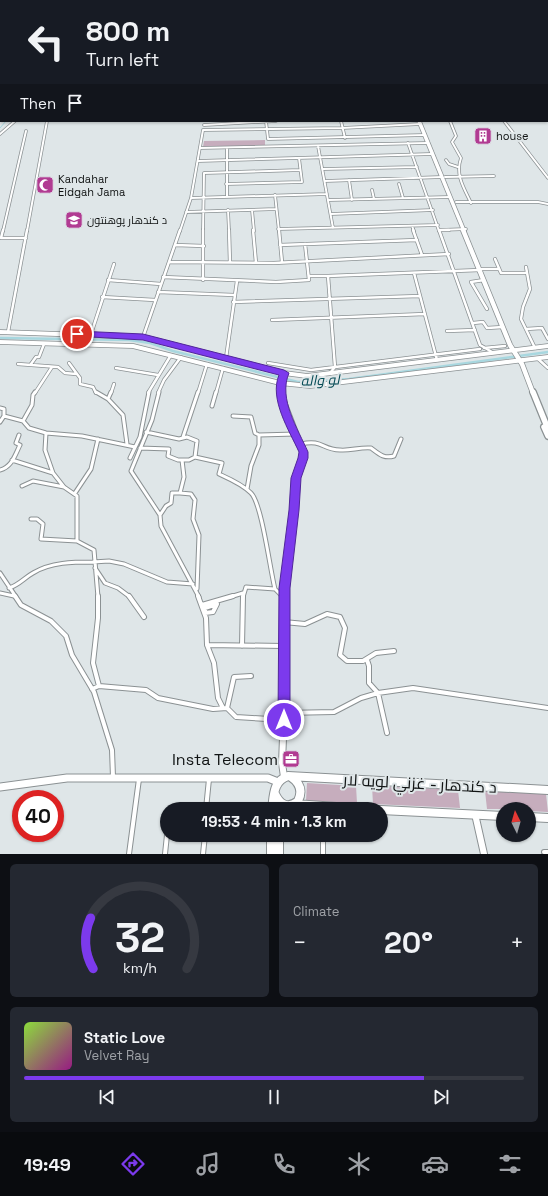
<!DOCTYPE html>
<html lang="en">
<head>
<meta charset="utf-8">
<style>
	body { margin:0; font-family:"Space Grotesk",Cairo,sans-serif; background:#242831; color:#f1f3f6; height:100vh; display:flex; flex-direction:column; font-size:15px; white-space:nowrap }
	* { box-sizing:border-box; margin:0 }
	p { font-size:13px; color:#9ea1a6 }
	.icon { flex:none; width:22px; height:22px; fill:none; stroke:currentColor; stroke-width:2; stroke-linecap:round; stroke-linejoin:round }
	.map { position:relative; height:854px; overflow:hidden }
	.details { display:flex; flex-direction:column; gap:10px; padding:10px; background:#0d0f14; flex:1 }
	.details>* { flex:none }
	.guide { position:absolute; left:0px; top:0px; width:548px; height:122px; box-shadow:0 1px 3px #0004; background:#171b24; color:#f1f3f6; overflow:hidden }
	.needle { width:26px; rotate:355deg }
	.tools { position:absolute; left:496px; top:802px; display:grid; gap:8px }
	.tools a { display:grid; place-items:center; width:40px; height:40px; border-radius:50%; background:#171b24; box-shadow:0 1px 3px #0004; font-size:20px }
	.speed { position:absolute; left:12px; top:790px; display:flex; gap:8px; font-size:20px; font-weight:700; text-align:center }
	.speed>* { display:grid; place-content:center; width:52px; height:52px; border-radius:50%; background:#171b24; box-shadow:0 1px 3px #0004; line-height:1 }
	.speed .limit { border:6px solid #d22; background:#fff; color:#111 }
	.pin { position:absolute; display:grid; place-items:center; width:34px; height:34px; color:#fff; margin:-17px; border:2px solid #fff; border-radius:50%; box-shadow:0 1px 4px #0007 }
	.me { position:absolute; width:44px; margin:-22px; rotate:0deg; stroke-linejoin:round; filter:drop-shadow(0 0 3px #0008) }
	.turn { display:flex; align-items:center; gap:14px; height:84px; padding:0 20px; font-size:18px }
	.turn .icon { width:52px; height:52px; stroke-width:2.5 }
	.turn b { display:block; font-size:28px; line-height:34px }
	.then { display:flex; align-items:center; height:38px; padding:0 20px; background:#0003; gap:8px; font-size:15px }
	.big { font-size:30px; font-weight:800; line-height:1.1 }
	.details .tile { flex:1; display:flex; flex-direction:column; justify-content:center; gap:6px; min-width:0; padding:0 14px; border-radius:6px; background:#242831 }
	.details .dial { align-items:center; gap:0 }
	.dial svg { height:104px; overflow:visible; fill:none; stroke:#363941; stroke-width:7; stroke-linecap:round; text-anchor:middle }
	.dial text { fill:#f1f3f6; stroke:none }
	.song { display:flex; align-items:center; gap:12px }
	.cover { width:48px; height:48px; border-radius:6px; background:linear-gradient(135deg,hsl(90 70% 55%),hsl(310 70% 35%)) }
	.played { height:4px; border-radius:2px; background:linear-gradient(90deg,#7c3aed 80%,#363941 80%) }
	.keys { display:flex; justify-content:space-around; direction:ltr }
	.heat { display:flex; justify-content:space-between; align-items:center; font-size:22px; direction:ltr }
	.details .tiles { flex:1; display:grid; gap:10px; grid-template-columns:1fr 1fr }
	.tile:last-child { grid-column:span 2 }
	.trip { position:absolute; left:160px; top:802px; width:228px; height:40px; border-radius:20px; background:#171b24; box-shadow:0 1px 3px #0004; font-weight:800; line-height:40px; text-align:center }
	.tab-bar { display:flex; height:64px; justify-content:space-around; align-items:center; background:#090b0e; color:#9ea1a6 }
	.tab-bar .icon { width:28px; height:28px }
	.tab-bar .active { color:#7c3aed }
	.tab-bar b { font-size:18px; color:#f1f3f6 }
	.map>svg:first-child { display:block }
</style>
</head>
<body>
<div class="map">
<svg width="548" height="854" viewBox="0 0 548 854">
	<rect width="100%" height="100%" fill="#dfe6e8"/>
	<path fill="#c6adbd" d="M265,140V146L203,147L204,141Z
		M307,783L356,786L357,803L306,801Z
		M372,786L458,790L460,808L373,804Z
		M485,791L546,794L548,812L529,811V809H487Z"/>
	<g fill="none" stroke-linecap="round" stroke-linejoin="round">
		<path stroke="#a8d7df" stroke-width="1" d="M0,128L6,121"/>
		<path stroke="#a8d7df" stroke-width="2.5" d="M0,338L129,340L150,343L173,351L298,382L349,379L548,352"/>
		<defs>
			<path id="street-far4" d="M156,0L159,1
				M173,0L180,1
				M535,1L537,0"/>
			<path id="street-far3" d="M266,121L268,139L425,135
				M341,121L345,138
				M450,121L456,136L452,142L461,158C455,175 464,188 471,203
				M504,121L548,178
				M204,125L276,121
				M0,134L15,121
				M408,143L439,231
				M318,146L333,228
				M200,148L427,143
				M227,148V197
				M446,160L449,164L458,167
				M198,161L432,154
				M323,169L417,167
				M445,177L494,176
				M349,180L352,200
				M325,181L442,177
				M226,184L302,182L299,158
				M399,184L403,198
				M372,190L374,199
				M275,195L279,231
				M191,198L327,194
				M329,200L450,197
				M456,202H538L548,204
				M228,210L229,231
				M252,210L254,231
				M186,212L276,209
				M331,214L433,210
				M412,226L414,231
				M278,229L438,225
				M440,230L466,229
				M3,231L26,131
				M27,231L47,121
				M180,231L191,198L203,130L342,128L420,124
				M203,231L204,173L300,170"/>
			<path id="street-far2" d="M3,230L1,238H26
				M229,230L230,263
				M253,230L256,263
				M279,230L282,262
				M413,230L422,255
				M439,230L480,345L492,352
				M440,230H449
				M175,245L204,246
				M280,245L417,240
				M495,259L501,273H525
				M169,262L274,263L449,254
				M526,267L530,289L523,307L521,319L535,348
				M482,269H499
				M414,273L437,360
				M309,276H328
				M163,277L276,282L309,280L305,244
				M108,280L161,284
				M203,280V230
				M484,280L471,282L487,309
				M158,292L234,295
				M102,297L155,300
				M233,302L420,296
				M272,320L425,314
				M473,323L483,322L487,328L503,327
				M526,329L542,328L548,339
				M447,331L475,330
				M8,332L27,230
				M91,334L114,264
				M143,337L180,230
				M484,348L505,346
				M226,358L237,281
				M537,358L548,368
				M69,363L80,378V384L93,387L96,393
				M268,363L311,370L480,349
				M18,364L58,367L65,373L76,374
				M31,364L36,357H39L44,344
				M116,368L158,375
				M330,373L335,367L328,276L480,270
				M35,393L52,367
				M111,393L114,384
				M148,393L171,355
				M158,393L164,380L181,357
				M198,393L207,364
				M216,393L223,368"/>
			<path id="street-far1" d="M96,392L108,399L123,415L127,444
				M159,392L152,420L131,471L160,515L161,526L199,597
				M108,399L111,392
				M212,406L216,392
				M0,408L4,409V416L23,421L29,428L46,433L82,436L135,447
				M233,416L251,417L255,433L259,435L296,434
				M23,421L32,405L33,395L35,392
				M0,422L4,416
				M146,432L179,439L187,437L197,441L195,457
				M46,433L45,450L53,473
				M183,437L198,392
				M301,444C323,439 322,450 340,450C350,451 360,447 371,448C379,454 384,459 394,456L401,439
				M140,448L169,449L168,456L178,460H189L195,457L222,463L219,474C230,479 242,484 251,493C262,504 270,570 275,589L283,597
				M130,458L140,437L149,392
				M12,460L53,473L64,487L77,496V541
				M0,470C12,467 15,455 20,445L16,443L19,435
				M22,486L33,481L64,487
				M247,489L251,466L259,445V435
				M75,493L91,469L98,439
				M180,493L191,494L195,500L193,519L199,535L197,589
				M160,515L166,506L171,503L172,493H180L184,477L182,460
				M31,519H37L43,524L41,539L77,541L94,550L98,597
				M93,562L109,561L124,564L167,582L193,584
				M95,568L105,583L118,588L130,597
				M0,573L16,597
				M9,588C19,585 24,578 33,573C51,562 73,562 94,562
				M0,593L14,596
				M230,597L243,593
				M243,597L246,587L275,589"/>
			<path id="street" d="M15,596L21,605L51,621L66,636L72,655L94,692L112,750L113,777
				M98,596V618L93,663L99,686
				M129,596L144,617
				M198,596L206,618L207,645L214,663L218,698L223,708
				M282,596L284,598
				M217,604L213,612L205,613V608Z
				M202,605L233,596
				M284,622L305,624L327,614L340,617L345,628L340,655L347,661H363L376,653L394,651
				M207,645L283,646
				M242,646L243,596
				M367,660L369,666V683L378,693L387,733
				M92,689L99,686L146,690L158,698L213,709L227,708L236,717L284,720
				M227,708L234,677L251,676
				M284,713L334,712L361,698L378,693L413,688L548,708
				M206,809L209,779
				M323,835V854
				M544,852H548
				M129,854L139,779
				M165,854L167,835
				M203,854L205,835"/>
			<path id="secondary-far3" d="M414,0L424,1
				M422,0L432,1
				M490,0L493,1"/>
			<path id="secondary-far2" d="M0,332L143,337L284,373L307,376L548,346
				M0,342L133,346L280,383L310,386L548,357
				M281,393L284,373"/>
			<path id="secondary-far1" d="M281,392L284,403L303,452V458L296,477L284,597"/>
			<path id="secondary" d="M284,596V713L282,763L284,777
				M475,814L484,854"/>
			<path id="primary-far3" d="M419,121L464,231"/>
			<path id="primary-far2" d="M463,230L510,345L522,364L533,393"/>
			<path id="primary-far1" d="M533,392L548,429
				M544,427L548,436"/>
			<path id="primary" d="M0,787L67,778H268L278,782"/>
			<path id="highway" d="M275,794C280,805 288,809 298,801C303,791 300,783 291,777
				M295,804L364,809
				M272,809C274,795 273,781 288,776L548,790
				M381,810L503,816
				M529,817L548,818
				M271,835V854
				M279,835V854"/>
		</defs>
		<use href="#street-far4" stroke="#8b9193" stroke-width="2.5"/>
		<use href="#street-far3" stroke="#8b9193" stroke-width="3.5"/>
		<use href="#street-far2" stroke="#8b9193" stroke-width="4"/>
		<use href="#street-far1" stroke="#8b9193" stroke-width="5"/>
		<use href="#street" stroke="#8b9193" stroke-width="6"/>
		<use href="#secondary-far3" stroke="#8b9193" stroke-width="3.5"/>
		<use href="#secondary-far2" stroke="#8b9193" stroke-width="5.5"/>
		<use href="#secondary-far1" stroke="#8b9193" stroke-width="7"/>
		<use href="#secondary" stroke="#8b9193" stroke-width="8"/>
		<use href="#primary-far3" stroke="#8b9193" stroke-width="5"/>
		<use href="#primary-far2" stroke="#8b9193" stroke-width="6"/>
		<use href="#primary-far1" stroke="#8b9193" stroke-width="8"/>
		<use href="#primary" stroke="#8b9193" stroke-width="9"/>
		<use href="#highway" stroke="#8b9193" stroke-width="10"/>
		<use href="#street-far4" stroke="#fff" stroke-width="1.5"/>
		<use href="#street-far3" stroke="#fff" stroke-width="2"/>
		<use href="#street-far2" stroke="#fff" stroke-width="2.5"/>
		<use href="#street-far1" stroke="#fff" stroke-width="3"/>
		<use href="#street" stroke="#fff" stroke-width="4"/>
		<use href="#secondary-far3" stroke="#fff" stroke-width="2.5"/>
		<use href="#secondary-far2" stroke="#fff" stroke-width="4"/>
		<use href="#secondary-far1" stroke="#fff" stroke-width="5"/>
		<use href="#secondary" stroke="#fff" stroke-width="6"/>
		<use href="#primary-far3" stroke="#fff" stroke-width="3.5"/>
		<use href="#primary-far2" stroke="#fff" stroke-width="4.5"/>
		<use href="#primary-far1" stroke="#fff" stroke-width="5.5"/>
		<use href="#primary" stroke="#fff" stroke-width="7"/>
		<use href="#highway" stroke="#fff" stroke-width="8"/>
	</g>
	<path fill="#7c3aed" stroke="#51269a" d="M77,331L143,334L284,370L289,373C278,399 298,429 308,452V458L301,478L299,510L290,588V720L288,724L284,726L280,724L278,720L279,588L289,510L291,478L298,458L299,452C289,430 269,399 279,375L143,340L74,336L73,334Z"/>
	<defs>
		<symbol id="building-square" viewBox="-11 -11 22 22"><rect x="-9" y="-9" width="18" height="18" rx="4" fill="#b13b92" stroke="#dfe6e8"/><path d="M-4-6H4V6H1V3H-1V6H-4ZM-2.5-4.3h1.7v1.8h-1.7ZM.8-4.3h1.7v1.8H.8ZM-2.5-1h1.7V.8h-1.7ZM.8-1h1.7V.8H.8Z" fill="#fff"/></symbol>
		<symbol id="mosque-square" viewBox="-11 -11 22 22"><rect x="-9" y="-9" width="18" height="18" rx="4" fill="#b13b92" stroke="#dfe6e8"/><path d="M3.5-4.9A6 6 0 1 0 3.5 4.9A5 5 0 1 1 3.5-4.9Z" fill="#fff"/></symbol>
		<symbol id="university-square" viewBox="-11 -11 22 22"><rect x="-9" y="-9" width="18" height="18" rx="4" fill="#b13b92" stroke="#dfe6e8"/><path d="M0-5L7-2L0 1L-7-2ZM-4 1L0 2.5L4 1V4Q0 6-4 4Z" fill="#fff"/></symbol>
		<symbol id="office-square" viewBox="-11 -11 22 22"><rect x="-9" y="-9" width="18" height="18" rx="4" fill="#b13b92" stroke="#dfe6e8"/><path d="M-6-3h4V-5.5h4V-3h4V5H-6ZM-1-4.5V-3h2v-1.5ZM-6 0V1H6V0Z" fill="#fff"/></symbol>
	</defs>
	<g fill-rule="evenodd">
		<use href="#building-square" x="473" y="126" width="20" height="20"/>
		<use href="#mosque-square" x="35" y="175" width="20" height="20"/>
		<use href="#university-square" x="64" y="210" width="20" height="20"/>
		<use href="#office-square" x="281" y="749" width="20" height="20"/>
	</g>
	<g text-anchor="middle" stroke-width="4" stroke-linejoin="round" paint-order="stroke">
		<g font-size="11" fill="#111414" stroke="#dfe6e8" text-anchor="start">
			<text x="496" y="140">house</text>
			<text x="58" y="183">Kandahar<tspan x="58" dy="13">Eidgah Jama</tspan></text>
			<text x="87" y="224">د کندهار پوهنتون</text>
		</g>
		<g font-size="14" font-style="italic" fill="#044a54" stroke="#dfe6e8">
			<text transform="translate(320 380) rotate(-2)" y="5">لو واله</text>
		</g>
		<g font-size="16" fill="#111414" stroke="#dfe6e8" text-anchor="end">
			<text x="278" y="765">Insta Telecom</text>
		</g>
		<g font-size="16" fill="#111414" stroke="#dfe6e8">
			<text transform="translate(420 783) rotate(3)" y="6">د کندهار - غزني لويه لار</text>
		</g>
	</g>
</svg>
<div class="tools">
<a><svg class="needle" viewBox="-14 -14 28 28"><path d="M0-13l5 13h-10z" fill="#e53935"/><path d="M0 13l5-13h-10z" fill="#9ea1a6"/></svg></a>
</div>
<div class="speed"><div class="limit">40</div></div>
<div class="pin" style="left:77px;top:334px;background:#d93025"><svg class="icon" aria-label="arrive" viewBox="0 0 24 24"><path d="M6 21V4h12l-3 4 3 4H6"/></svg></div>
<svg class="me" style="left:284px;top:720px" viewBox="-20 -20 40 40"><circle r="17" fill="#7c3aed" stroke="#fff" stroke-width="3"/><path d="M0-11L8 9 0 5-8 9z" fill="#fff"/></svg>
<div class="trip">19:53 · 4 min · 1.3 km</div>
<div class="guide">
<div class="turn"><svg class="icon" aria-label="left" viewBox="0 0 24 24"><path d="M17 20v-9H6M10 6l-5 5 5 5"/></svg><div><b>800 m</b>Turn left</div></div>
<div class="then">Then<svg class="icon" aria-label="arrive" viewBox="0 0 24 24"><path d="M6 21V4h12l-3 4 3 4H6"/></svg></div>
</div>
</div>
<section class="details">
<div class="tiles">
<div class="tile dial"><svg viewBox="0 0 100 80">
<path d="M14 69A42 42 0 1 1 86 69"/>
<path d="M14 69A42 42 0 0 1 12 30" stroke="#7c3aed"/>
<text x="50" y="56" font-size="32" font-weight="700">32</text>
<text x="50" y="72" font-size="11">km/h</text>
</svg></div>
<div class="tile"><p>Climate</p>
<div class="heat"><a>−</a><b class="big">20°</b><a>+</a></div>
</div>
<div class="tile">
<div class="song"><i class="cover"></i><div><b>Static Love</b><p>Velvet Ray</p></div></div>
<div class="played"></div>
<div class="keys"><svg class="icon" aria-label="previous" viewBox="0 0 24 24"><path d="M18 5L8 12l10 7zM5 5v14"/></svg><svg class="icon" aria-label="pause" viewBox="0 0 24 24"><path d="M8 5v14M16 5v14"/></svg><svg class="icon" aria-label="next" viewBox="0 0 24 24"><path d="M6 5l10 7-10 7zM19 5v14"/></svg></div>
</div>
</div>
</section>
<nav class="tab-bar">
<b>19:49</b>
<svg class="icon active" aria-label="directions" viewBox="0 0 24 24"><path d="M12 3l9 9-9 9-9-9zM9 14v-3h6M13 9l2 2-2 2"/></svg>
<svg class="icon" aria-label="music" viewBox="0 0 24 24"><path d="M9 18V5l10-2v13"/><circle cx="6" cy="18" r="3"/><circle cx="16" cy="16" r="3"/></svg>
<svg class="icon" aria-label="phone" viewBox="0 0 24 24"><path d="M5 4h4l2 5-3 2q2 4 5 5l2-3 5 2v4C11 20 4 13 5 4z"/></svg>
<svg class="icon" aria-label="climate" viewBox="0 0 24 24"><path d="M12 3v18M4 7l16 10M4 17L20 7"/></svg>
<svg class="icon" aria-label="car" viewBox="0 0 24 24"><path d="M5 17H2v-5l4-1 3-4h7l3 4 3 1v5h-3M9 17h6M6 11h13"/><circle cx="7" cy="17" r="2"/><circle cx="17" cy="17" r="2"/></svg>
<svg class="icon" aria-label="filters" viewBox="0 0 24 24"><path d="M4 7h16M4 17h16"/><circle cx="9" cy="7" r="2"/><circle cx="15" cy="17" r="2"/></svg>
</nav>
</body>
</html>
